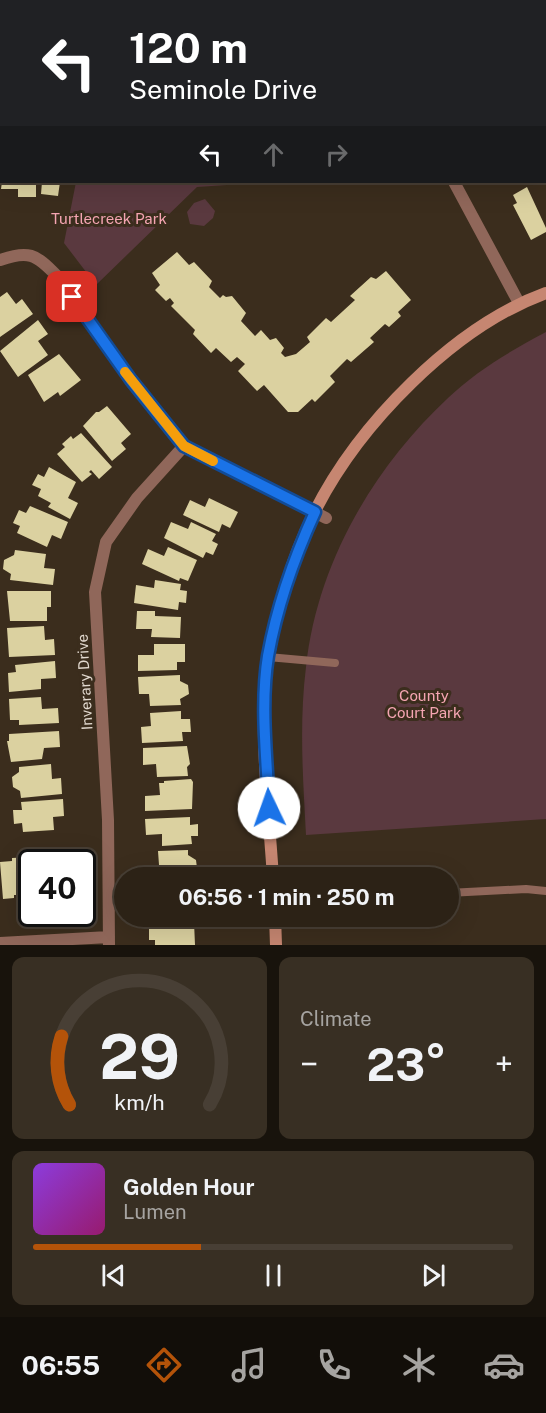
<!DOCTYPE html>
<html lang="en">
<head>
<meta charset="utf-8">
<style>
	body { margin:0; font-family:"Public Sans",sans-serif; background:#382f23; color:#f1f3f6; height:100vh; display:flex; flex-direction:column; font-size:22px; white-space:nowrap }
	* { box-sizing:border-box; margin:0 }
	p { font-size:20px; color:#a6a4a1 }
	.icon { flex:none; width:33px; height:33px; fill:none; stroke:currentColor; stroke-width:2; stroke-linecap:round; stroke-linejoin:round }
	.map { position:relative; height:945px; overflow:hidden }
	.drawer { display:flex; flex-direction:column; gap:12px; padding:12px; background:#18130c; flex:1 }
	.drawer>* { flex:none }
	.guide { position:absolute; left:0px; top:0px; width:546px; height:183px; box-shadow:0 6px 24px #0002,0 0 0 2px #483f35; background:#202124; color:#fff; overflow:hidden }
	.speed { position:absolute; left:18px; top:849px; display:flex; gap:12px; font-size:30px; font-weight:700; text-align:center }
	.speed>* { display:grid; place-content:center; width:78px; height:78px; border-radius:50%; background:#2c2216; box-shadow:0 6px 24px #0002,0 0 0 2px #483f35; line-height:1 }
	.speed .limit { border:3px solid #111; border-radius:9px; background:#fff; color:#111 }
	.pin { position:absolute; display:grid; place-items:center; width:51px; height:51px; color:#fff; margin:-26px; border-radius:12px; box-shadow:0 3px 9px #0006 }
	.me { position:absolute; width:66px; margin:-33px; rotate:357deg; stroke-linejoin:round; filter:drop-shadow(0 0 4px #0008) }
	.turn { display:flex; align-items:center; gap:21px; height:126px; padding:0 30px; font-size:27px }
	.turn .icon { width:78px; height:78px; stroke-width:2.5 }
	.turn b { display:block; font-size:42px; line-height:51px }
	.lanes { display:flex; align-items:center; height:57px; padding:0 30px; background:#0003; justify-content:center; gap:30px; direction:ltr }
	.lanes .off { opacity:.35 }
	.big { font-size:45px; font-weight:700; line-height:1.1 }
	.drawer .card { flex:1; display:flex; flex-direction:column; justify-content:center; gap:9px; min-width:0; padding:0 21px; border-radius:12px; background:#382f23 }
	.drawer .dial { align-items:center; gap:0 }
	.dial svg { height:156px; overflow:visible; fill:none; stroke:#483f35; stroke-width:7; stroke-linecap:round; text-anchor:middle }
	.dial text { fill:#f1f3f6; stroke:none }
	.song { display:flex; align-items:center; gap:18px }
	.cover { width:72px; height:72px; border-radius:9px; background:linear-gradient(135deg,hsl(270 70% 55%),hsl(320 70% 35%)) }
	.played { height:6px; border-radius:3px; background:linear-gradient(90deg,#b45309 35%,#483f35 35%) }
	.keys { display:flex; justify-content:space-around; direction:ltr }
	.heat { display:flex; justify-content:space-between; align-items:center; font-size:33px; direction:ltr }
	.drawer .tiles { flex:1; display:grid; gap:12px; grid-template-columns:1fr 1fr }
	.card:last-child { grid-column:span 2 }
	.trip { position:absolute; left:114px; top:867px; width:345px; height:60px; border-radius:30px; background:#2c2216; box-shadow:0 6px 24px #0002,0 0 0 2px #483f35; font-weight:700; line-height:60px; text-align:center }
	.tabs { display:flex; height:96px; justify-content:space-around; align-items:center; background:#120e09; color:#a6a4a1 }
	.tabs .icon { width:42px; height:42px }
	.tabs .selected { color:#b45309 }
	.tabs b { font-size:27px; color:#f1f3f6 }
	.map>svg:first-child { display:block }
</style>
</head>
<body>
<div class="map">
<svg width="546" height="945" viewBox="0 0 546 945">
	<rect width="100%" height="100%" fill="#3b2d1d"/>
	<path fill="#5a393f" d="M76,182H271L197,187L96,285L64,243Z
		M205,199L215,211L213,218L204,226L190,224L187,212L194,203Z
		M546,332V819L306,835C303,779 299,723 306,667C317,564 373,468 448,398C476,371 512,350 546,332Z"/>
	<path fill="#dbd1a0" d="M2,182H36V197H18V189H1Z
		M42,182H60L58,196L41,194Z
		M527,187L546,228V232L531,240L513,205L517,203L513,195Z
		M177,252L189,265L194,262L212,281L209,287L220,298L223,295L226,297L232,296L246,313L241,321L255,336L261,330L270,340L276,338L284,348L281,353L285,357L296,354L310,342L307,337L326,318L331,322L355,300L350,296L371,277L376,279L386,271L411,300L398,312L401,316L389,327L385,324L370,338L374,342L351,362L347,359L330,376L335,382L315,402L312,399L298,412H288L264,385L257,391L238,371L245,364L237,357L231,362L216,348L211,353L193,334L195,330L171,306L174,303L170,298L166,301L155,290L160,285L152,273Z
		M7,292L16,304L22,299L33,314L0,337V297Z
		M38,320L48,334L38,341L48,355L18,377L0,351Z
		M59,354L81,380L60,396L58,392L44,402L28,375Z
		M107,406L131,434L121,443L126,449L112,461L83,426L96,412H99Z
		M81,433L112,467L99,479L91,470L89,472L92,474L82,482L57,454L65,447L62,444L71,436L73,439Z
		M49,467L76,482L68,498L78,503L70,519L48,507L51,503L38,496L41,489L32,485L38,474L44,477Z
		M209,498L238,512L230,528L222,524L219,532L183,515L190,500L205,507Z
		M30,506L68,522L61,539L52,535L47,547L17,533L20,526L13,523L19,510L26,513Z
		M171,522L188,529L191,522L216,534L212,541L218,544L213,555L206,552L203,558L164,538Z
		M168,547L197,560L188,581L180,578L179,581L142,564L148,549L164,556Z
		M15,550L46,554L44,568L55,569L53,585L10,580L11,574L3,569L4,560L14,555Z
		M155,580L181,584L180,590L187,591L186,603L179,602L178,610L134,603L136,585L154,588Z
		M7,591H51V607H47V621H10Z
		M137,611H155V616L181,617L180,638L151,637L152,629H136Z
		M44,626L45,640L54,639L55,655L9,657L7,628Z
		M154,644H185V662H177V670L138,671V655H154Z
		M55,661L56,678L41,679V689L9,692L8,673L16,672L15,665Z
		M180,675V681L188,685L189,694L180,699L181,705L150,706L149,694H139L138,677Z
		M41,697L42,709L58,708L59,723L19,725V720H10L9,699Z
		M181,711V719H190L191,732H182L183,741L142,743L141,727L151,726L150,713Z
		M59,731L60,747L44,748L42,759L11,762L7,741H9V734Z
		M187,746L190,764L187,767L188,776L157,777L156,764L143,765V748Z
		M51,764L52,779L61,778L62,794L21,798L20,791L13,787L12,777L19,772V767Z
		M191,779L193,782L192,809L145,811V796L160,795L159,783H164V781Z
		M63,799L64,816L53,817L54,830L23,832L22,823L14,824L13,810H22L21,802Z
		M190,817V825L198,824V836H191L192,844L162,846V834L146,835L145,819Z
		M188,850V855L196,860L197,868L190,873V878H149L148,865H159L158,851Z
		M71,852L72,862H45L44,853Z
		M31,857L32,900L19,901V895H14V898L3,899L0,862L12,861V858Z
		M157,916H195V918L157,919Z
		M194,922L195,945H155V940H149V923Z"/>
	<g fill="none" stroke-linecap="round" stroke-linejoin="round">
		<path stroke="#90675a" stroke-width="8" d="M268,657L335,663
			M448,893L526,889L546,891"/>
		<path stroke="#90675a" stroke-width="12" d="M365,0V2
			M544,135L546,134
			M454,182L519,303
			M0,260C28,250 36,254 56,275L131,380L184,446L326,518
			M0,943L109,937
			M109,945L108,820L95,592L106,542L137,498L184,446"/>
		<path stroke="#c68671" stroke-width="12" d="M273,878C269,810 257,721 269,656C277,607 292,558 314,513C358,425 453,327 546,293
			M275,916L276,945"/>
	</g>
	<g fill="none" stroke-linecap="round" stroke-linejoin="round">
		<defs>
			<path id="route" d="M72,297L131,380L184,446L315,512C294,558 277,606 268,656C260,706 267,758 269,808"/>
		</defs>
		<use href="#route" stroke="#114b97" stroke-width="15"/>
		<use href="#route" stroke="#1a73e8" stroke-width="10"/>
		<path stroke="#f59e0b" stroke-width="10" d="M125,372L184,446L213,461"/>
	</g>
	<g text-anchor="middle" stroke-width="6" stroke-linejoin="round" paint-order="stroke">
		<g font-size="15" fill="#f5a5b2" stroke="#3b2d1d">
			<text x="109" y="224">Turtlecreek Park</text>
			<text x="424" y="701">County<tspan x="424" dy="17">Court Park</tspan></text>
		</g>
		<g font-size="15" fill="#e2d9cf" stroke="#3b2d1d">
			<text transform="translate(85 682) rotate(-93)" y="5">Inverary Drive</text>
		</g>
	</g>
</svg>
<div class="speed"><div class="limit">40</div></div>
<div class="pin" style="left:72px;top:297px;background:#d93025"><svg class="icon" aria-label="arrive" viewBox="0 0 24 24"><path d="M6 21V4h12l-3 4 3 4H6"/></svg></div>
<svg class="me" style="left:269px;top:808px" viewBox="-20 -20 40 40"><circle r="19" fill="#fff"/><path d="M0-13L10 11 0 6-10 11z" fill="#1a73e8"/></svg>
<div class="trip">06:56 · 1 min · 250 m</div>
<div class="guide">
<div class="turn"><svg class="icon" aria-label="left" viewBox="0 0 24 24"><path d="M17 20v-9H6M10 6l-5 5 5 5"/></svg><div><b>120 m</b>Seminole Drive</div></div>
<div class="lanes"><svg class="icon" aria-label="left" viewBox="0 0 24 24"><path d="M17 20v-9H6M10 6l-5 5 5 5"/></svg><svg class="icon off" aria-label="ahead" viewBox="0 0 24 24"><path d="M12 20V5M6 11l6-6 6 6"/></svg><svg class="icon off" aria-label="right" viewBox="0 0 24 24"><path d="M7 20v-9h11M14 6l5 5-5 5"/></svg></div>
</div>
</div>
<section class="drawer">
<div class="tiles">
<div class="card dial"><svg viewBox="0 0 100 80">
<path d="M14 69A42 42 0 1 1 86 69"/>
<path d="M14 69A42 42 0 0 1 10 34" stroke="#b45309"/>
<text x="50" y="56" font-size="32" font-weight="700">29</text>
<text x="50" y="72" font-size="11">km/h</text>
</svg></div>
<div class="card"><p>Climate</p>
<div class="heat"><a>−</a><b class="big">23°</b><a>+</a></div>
</div>
<div class="card">
<div class="song"><i class="cover"></i><div><b>Golden Hour</b><p>Lumen</p></div></div>
<div class="played"></div>
<div class="keys"><svg class="icon" aria-label="previous" viewBox="0 0 24 24"><path d="M18 5L8 12l10 7zM5 5v14"/></svg><svg class="icon" aria-label="pause" viewBox="0 0 24 24"><path d="M8 5v14M16 5v14"/></svg><svg class="icon" aria-label="next" viewBox="0 0 24 24"><path d="M6 5l10 7-10 7zM19 5v14"/></svg></div>
</div>
</div>
</section>
<nav class="tabs">
<b>06:55</b>
<svg class="icon selected" aria-label="directions" viewBox="0 0 24 24"><path d="M12 3l9 9-9 9-9-9zM9 14v-3h6M13 9l2 2-2 2"/></svg>
<svg class="icon" aria-label="music" viewBox="0 0 24 24"><path d="M9 18V5l10-2v13"/><circle cx="6" cy="18" r="3"/><circle cx="16" cy="16" r="3"/></svg>
<svg class="icon" aria-label="phone" viewBox="0 0 24 24"><path d="M5 4h4l2 5-3 2q2 4 5 5l2-3 5 2v4C11 20 4 13 5 4z"/></svg>
<svg class="icon" aria-label="climate" viewBox="0 0 24 24"><path d="M12 3v18M4 7l16 10M4 17L20 7"/></svg>
<svg class="icon" aria-label="car" viewBox="0 0 24 24"><path d="M5 17H2v-5l4-1 3-4h7l3 4 3 1v5h-3M9 17h6M6 11h13"/><circle cx="7" cy="17" r="2"/><circle cx="17" cy="17" r="2"/></svg>
</nav>
</body>
</html>
